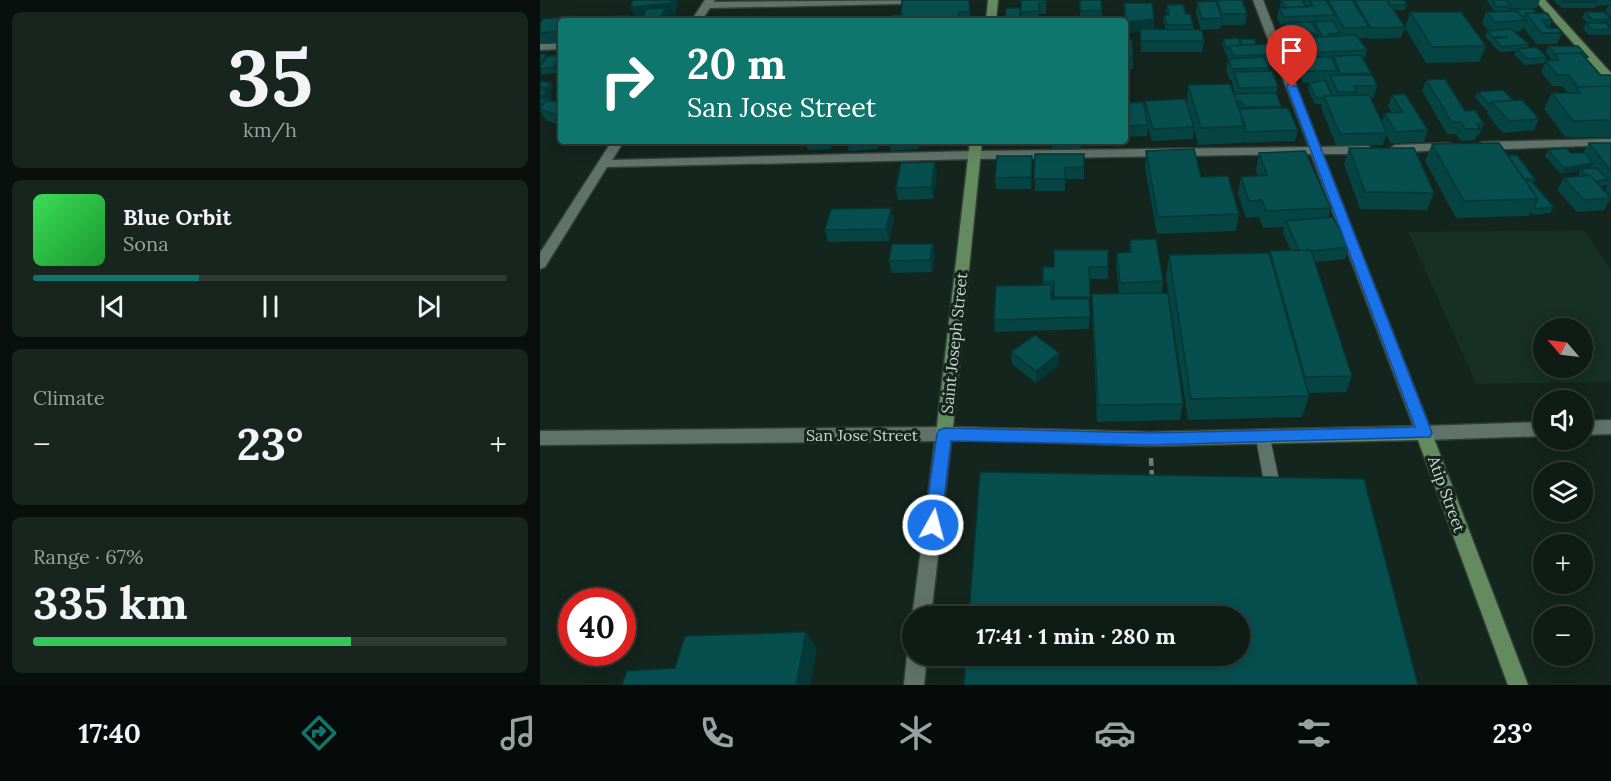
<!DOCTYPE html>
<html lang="en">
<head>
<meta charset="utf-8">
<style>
	body { margin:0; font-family:Lora,serif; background:#18251f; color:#f1f3f6; height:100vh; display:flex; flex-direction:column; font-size:22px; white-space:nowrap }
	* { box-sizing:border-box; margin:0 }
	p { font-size:20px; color:#9ba1a1 }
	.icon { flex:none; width:33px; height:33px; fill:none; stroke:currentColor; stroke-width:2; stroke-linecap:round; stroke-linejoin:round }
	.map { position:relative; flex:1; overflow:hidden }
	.sheet { display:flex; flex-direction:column; gap:12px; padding:12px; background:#080f0c; width:540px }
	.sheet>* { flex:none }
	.top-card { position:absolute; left:18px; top:18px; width:570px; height:126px; border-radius:6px; box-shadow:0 3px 15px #0003,0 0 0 2px #2f3a35; background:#0f766e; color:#fff; overflow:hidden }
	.needle { width:39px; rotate:298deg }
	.tools { position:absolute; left:993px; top:318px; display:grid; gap:12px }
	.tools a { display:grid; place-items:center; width:60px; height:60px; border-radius:50%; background:#0f1c16; box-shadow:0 3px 15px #0003,0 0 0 2px #2f3a35; font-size:30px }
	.speed { position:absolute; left:18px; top:588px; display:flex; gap:12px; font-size:30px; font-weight:700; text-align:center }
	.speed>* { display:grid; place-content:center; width:78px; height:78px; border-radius:50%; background:#0f1c16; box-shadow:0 3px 15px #0003,0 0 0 2px #2f3a35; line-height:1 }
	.speed .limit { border:9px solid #d22; background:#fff; color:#111 }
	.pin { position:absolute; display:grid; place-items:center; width:51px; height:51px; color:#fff; margin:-62px -26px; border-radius:50% 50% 50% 0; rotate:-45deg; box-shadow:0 0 6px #0007 }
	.pin .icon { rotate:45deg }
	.me { position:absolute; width:66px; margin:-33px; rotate:7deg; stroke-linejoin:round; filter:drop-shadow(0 0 4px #0008) }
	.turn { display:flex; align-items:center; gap:21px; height:126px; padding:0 30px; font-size:27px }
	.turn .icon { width:78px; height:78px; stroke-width:2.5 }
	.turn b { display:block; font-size:42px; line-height:51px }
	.big { font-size:45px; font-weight:800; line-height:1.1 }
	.sheet .tile { flex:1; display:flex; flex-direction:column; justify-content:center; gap:9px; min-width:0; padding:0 21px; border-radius:9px; background:#18251f }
	.sheet .dial { align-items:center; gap:0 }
	.dial b { font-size:78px; line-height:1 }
	.song { display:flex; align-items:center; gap:18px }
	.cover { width:72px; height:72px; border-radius:9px; background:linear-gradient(135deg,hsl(130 70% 55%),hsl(130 70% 35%)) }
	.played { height:6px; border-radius:3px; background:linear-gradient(90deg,#0f766e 35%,#2f3a35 35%) }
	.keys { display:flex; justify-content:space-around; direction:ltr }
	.heat { display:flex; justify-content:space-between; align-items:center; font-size:33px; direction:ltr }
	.charge { height:9px; border-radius:4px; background:linear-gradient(90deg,#34c759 67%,#2f3a35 0) }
	.trip { position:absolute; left:362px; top:606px; width:348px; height:60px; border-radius:30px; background:#0f1c16; box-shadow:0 3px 15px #0003,0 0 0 2px #2f3a35; font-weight:800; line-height:60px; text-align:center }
	.tabs { display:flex; height:96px; justify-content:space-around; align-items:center; background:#060b09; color:#9ba1a1 }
	.tabs .icon { width:42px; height:42px }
	.tabs .current { color:#0f766e }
	.tabs b { font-size:27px; color:#f1f3f6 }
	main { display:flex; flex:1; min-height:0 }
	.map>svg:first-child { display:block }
</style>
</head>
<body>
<main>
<section class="sheet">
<div class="tile dial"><b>35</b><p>km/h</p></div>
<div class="tile">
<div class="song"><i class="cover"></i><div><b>Blue Orbit</b><p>Sona</p></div></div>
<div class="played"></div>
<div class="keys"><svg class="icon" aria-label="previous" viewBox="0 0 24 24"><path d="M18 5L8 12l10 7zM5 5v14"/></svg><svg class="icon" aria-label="pause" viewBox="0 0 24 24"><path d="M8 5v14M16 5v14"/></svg><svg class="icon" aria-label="next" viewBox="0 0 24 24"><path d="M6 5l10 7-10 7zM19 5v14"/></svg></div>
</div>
<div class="tile"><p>Climate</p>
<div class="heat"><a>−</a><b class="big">23°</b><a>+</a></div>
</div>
<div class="tile"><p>Range · 67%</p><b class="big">335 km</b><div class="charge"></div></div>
</section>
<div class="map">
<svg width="1071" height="685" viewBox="0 0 1071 685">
	<rect width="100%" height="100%" fill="#14251d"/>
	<path fill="#172f25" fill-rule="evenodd" d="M1044,230L1071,270V382L936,384L868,232ZM1004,328H1042V368H1004Z"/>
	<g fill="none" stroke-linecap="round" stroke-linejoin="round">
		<defs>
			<path id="service" d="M723,432L728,434L730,438L742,494L740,499L734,501L728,499L726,494L716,438L718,434Z"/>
			<path id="minor" d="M165,0H175L173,2L408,0L403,3L170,8L161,21H151Z
				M713,0H723L780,147L828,146L834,150L828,154H783L892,433L890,438L884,440L878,438L876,433L771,154L435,159L67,167L5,267L0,269V253L72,141H84L72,160L435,151L769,147Z
				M21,43V49L0,50V44Z
				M1071,139V145L942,150L936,146L942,142Z
				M909,143L913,145V149L855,153L849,149L855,145Z"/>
			<path id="tertiary" d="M1071,420V434L1042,435V421Z
				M1004,422V436L884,440L878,438L876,433L878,428L884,426Z
				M404,427L410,429L412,434L391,616L372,618L395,441L0,445V431Z
				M372,648V656H387L384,685H364L367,656Z"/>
			<path id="secondary" d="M448,0H458L456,21H446Z
				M995,0H1005L1071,73V82L1067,81Z
				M430,141H442L413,427L610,432L884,426L890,428L988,685H968L878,440L610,446L398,439L396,434Z"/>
		</defs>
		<use href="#service" stroke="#313e38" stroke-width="2"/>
		<use href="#minor" stroke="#313e38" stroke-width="3"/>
		<use href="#tertiary" stroke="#313e38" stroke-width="3"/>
		<use href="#secondary" stroke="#313e38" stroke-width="3"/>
		<path stroke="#6e7c76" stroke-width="4.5" stroke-dasharray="8 4" stroke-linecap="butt" d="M611,458L612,478"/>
		<use href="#service" fill="#60736a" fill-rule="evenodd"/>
		<use href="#minor" fill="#60736a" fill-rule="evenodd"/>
		<use href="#tertiary" fill="#60736a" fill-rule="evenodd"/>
		<use href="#secondary" fill="#648a5f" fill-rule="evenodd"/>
	</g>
	<path fill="#064343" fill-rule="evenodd" d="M429,0L431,21H351L361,15Z
		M481,0H506V14H499V20L505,21H465V17L480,8V19H482Z
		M540,0L562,10V21H540Z
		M676,0H702L707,14L705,25H681L680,29L661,30L656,13L657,2L676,1Z
		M741,0L764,3L765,0H864L867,5L865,10H854L865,27L861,38L828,39L826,36V38H819L827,50L824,60L831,73L830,75L837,86L834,97H830L842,122L845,113H852L848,106L852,95L888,130L884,142L851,143L846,135L843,145H796L781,107L782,104H775L768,89L769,83L773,82L763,83L757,69L759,57H762L757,49L758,44L757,42L758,40L749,41L737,18L739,8L741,7L740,6Z
		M947,0H1000L997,8L970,9L997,13L1012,20L1009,28L1022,33L1017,44H996L983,27L981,31L973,32L989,44L987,48L1007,57L1004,63L985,65L974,54L976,51L960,52L952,45V43H951L945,36L947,31H949L942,23L946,12H955L947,1Z
		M1013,0H1071V5L1056,6L1055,8H1022Z
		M584,3L614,19V29H626L623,20L624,15H627L626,10L627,5L646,14L653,25V30L664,41L662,52H601L600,32L586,33L584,14Z
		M1068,6H1071V17L1065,11Z
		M870,12L946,46L939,62L886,63L865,28Z
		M1045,12L1071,18V37L1070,34L1069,35H1049L1043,29L1046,23H1048L1042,18Z
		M33,16L36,21H21V43L0,44V23Z
		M683,39L700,43V39L716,44L735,54L733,65L728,66L729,68L728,71L738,87L736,93L741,106V108L758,130L755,141L704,143L703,140L702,143L658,145L654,129L653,139L612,141L608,127L607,136L585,137V103L605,108V101L647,102L648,85L695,94L692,83V80H690L686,70L688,59V54H686L682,44Z
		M585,40L593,58V69H585Z
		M1008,46L1048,57L1046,60L1060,75H1071V137H1025L1004,109L1012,93H1028L1022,86H1012L1001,72L1006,61H1010L1011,59L1006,52Z
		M0,54L9,56H21V67L16,73L1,75Z
		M585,73L589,83V89H585Z
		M886,80L925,111L944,124L939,135H937L935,140L921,141L916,134H907L882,91Z
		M0,82H11L14,88L10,93L12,95L9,98L12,101H21V126L6,120L1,112H0Z
		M938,92L973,100L999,119L994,130L963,133L947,114L948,110H946L935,97Z
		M293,141L290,149L268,150L266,144Z
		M306,141H339L338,149L309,151Z
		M349,141H379V149L350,151Z
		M389,141H416L389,142Z
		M512,141H541V148L512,149Z
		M1049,143H1071V197L1065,189L1067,186L1065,184L1064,186H1060L1071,198L1064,210L1037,212L1017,190L1024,178L1039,176L1038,175L1040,171L1021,174L1005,156L1008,150L1031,153H1043Z
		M892,144L968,155L995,179L993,183L1014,207L1010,213L993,215L991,212L989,216L916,218L885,161Z
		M809,148L894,193L887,210L820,209L804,164Z
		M606,151L661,177L699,214L696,231L617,234L605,167Z
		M719,153L791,208L788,218L809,247L805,259L775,262L812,376L806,392L768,393L769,396L762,417L648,420L626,277L629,255L729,254L730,251H751L743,233L744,227L723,228L719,217L706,218L698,194L701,177L718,176L716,170Z
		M495,154L544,167V179H525V191H495Z
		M492,167L491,189H456L455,178Z
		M397,174L393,199L358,200L356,188Z
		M351,208L354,220L349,241L288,242L285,230Z
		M590,240L623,281L622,293L643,404L640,420L557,422L552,311V294L579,293L576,265L577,253H589Z
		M395,256L392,272L352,273L349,261Z
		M503,267H568V279H549V329L455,332L454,320L503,285ZM511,293H514V299H511Z
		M471,352L519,353V365L496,383L472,364Z"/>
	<path fill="#053737" d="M132,0H137L138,3L135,14L128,15L129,19L120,17L121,16L95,18L90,7Z
		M614,19V30L586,33L587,22Z
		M21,58V67L16,73L13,67Z
		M11,82L14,88L10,93L12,95L6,102L2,96L8,90L7,88Z
		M289,141H293L290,149L289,143Z
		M336,141H339L338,149Z
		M492,156V167L491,189V177Z
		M395,162L397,174L393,199L391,187Z
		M1053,163L1050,169H1041L1040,171L1021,174L1024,168Z
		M351,208L354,220L349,241L346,229Z
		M393,244L395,256L392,272L390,260Z
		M519,353V365L496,383V371Z
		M266,632L277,648L270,685H256Z"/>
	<path fill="#074e4e" stroke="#053737" stroke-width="1.5" d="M93,0H132L131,3L90,7Z
		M362,0H429L430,11L419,12V18H410V21H351L352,15H361Z
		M481,0H506V3H499V11L481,12Z
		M540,0H561L562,10L540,11Z
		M677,0H702L707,14H682Z
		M741,0H762L766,7H745Z
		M769,0H786L795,15L744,17L739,8L773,6Z
		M788,0H812L829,27L804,28Z
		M814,0H847L865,27L831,28Z
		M847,0H864L867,5H850Z
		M952,0H966L971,6L957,7Z
		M1022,0H1055L1057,2H1024Z
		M676,1L682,18L662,19L657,2Z
		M584,3H612L614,19L587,22Z
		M643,4L646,14H650L653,25H627L624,15H629L627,5Z
		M125,8L120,17L138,16L135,21H83L84,19L103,18L106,9Z
		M466,8H480V17H465Z
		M969,9H993L997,13H986L985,16H981L977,11H971Z
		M977,11L986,20L955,22L946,12Z
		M870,12H921L946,46L892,47Z
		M1045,12H1064L1071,19L1053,20Z
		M986,13H1007L1012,20H1002L1008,28H1018L1022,33H1001Z
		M89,15L83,21H65L69,17Z
		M33,16L30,21H21V31L0,33V23L3,19Z
		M474,19H495V21H474Z
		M793,21L801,33L788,34L790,36L760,38L762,41L759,36L782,35L774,22Z
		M1066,21H1071V26Z
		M771,22L778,33L750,35L743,23Z
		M1046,23H1066L1071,29L1052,30Z
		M600,29L662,30L664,41H601Z
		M971,29L989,44L962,47L954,39L968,37H953L947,31Z
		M816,35L827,50L768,53L760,38Z
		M698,38L701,45L689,46V48H686L683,39Z
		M700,39H714L716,44L702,45Z
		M585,40H592L593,58H585Z
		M729,44L735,54L694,56L689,46Z
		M1008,46H1038L1048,57H1044L1041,53L1014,54Z
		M996,47L1007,57L988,59L977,49Z
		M1041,53L1060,75H1071V86L1038,87L1028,75H1017L1006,61L1019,60L1014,54Z
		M0,54H7L0,64Z
		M821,55L831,73L801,74L793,56Z
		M8,56H21V58L13,67L0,69V66Z
		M724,57L729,68L692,69L688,59Z
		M759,57H791L798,71H765Z
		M732,71L738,87L699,88L694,72Z
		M585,73H588L589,83H585Z
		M790,75H832L837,86H814L817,92H798Z
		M905,79L925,111L935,110L944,124H937L940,129H925L921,122H912L886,80Z
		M785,80L792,96H784V98H776L769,83Z
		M0,82H11L7,88L0,87Z
		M690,84L705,126L661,128L648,85Z
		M1071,86V120L1033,121L1012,93H1040L1036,87Z
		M0,90H8L2,96H0Z
		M963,90L973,100L952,102L951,104H949L938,92Z
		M736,93L741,106L704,107L701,101H696L694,94Z
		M865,94L888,130L855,132L845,113L863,112L852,95Z
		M829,95L847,133L800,134L784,96Z
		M11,98L8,101H5L0,106V99Z
		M645,99L654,127L613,129L605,101Z
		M982,100L999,119L969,121L952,102Z
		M5,101H21V117L0,109Z
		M603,102L608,125L585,126V103Z
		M748,108L758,130L706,132L699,109Z
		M267,141H289V143L266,144Z
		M349,141H378V143L348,145Z
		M959,143L998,199L924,201L892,144Z
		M1049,143H1071V171Z
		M809,148H874L894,193L825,192Z
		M1026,148L1031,153H1045L1053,163L1024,168L1008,150Z
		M654,149L661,177L688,176L699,214L618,217L606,151Z
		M765,151L791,208L726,211L722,200L709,201L701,177L727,175L719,153Z
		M495,154H544V167L525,168V179H494Z
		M968,155H977L995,179H984Z
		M457,156H492L491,177L455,178Z
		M395,162L391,187L356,188L361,163Z
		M1057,168L1068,180L1055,181L1050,175L1047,176L1041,169Z
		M1050,175L1071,198L1044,200L1024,178Z
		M986,181H991L1014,207L996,209L994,206L998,199Z
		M351,208L346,229L285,230L291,209Z
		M793,217L809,247L772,251L759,250L746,221Z
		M616,239L623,281L580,283L577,253L591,252L590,240Z
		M352,244H393L390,260L349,261Z
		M514,250H568V267H549L550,297H514V281L503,282V267H514Z
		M771,250L812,376L765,377L730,251Z
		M729,253L769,396L651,399L629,255Z
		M511,285V299H549L550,317L454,320L456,286Z
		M628,293L643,404L558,405L552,294Z
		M495,335L519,353L496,371L471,352Z
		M440,472L824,479L878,685H424L426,656H699V616H429Z
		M266,632L256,685H82L87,671L135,668L145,636Z"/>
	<path fill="#1a73e8" stroke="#114b97" stroke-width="1.5" d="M748,84L757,87L892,433L890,437L610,445L411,441L401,525L399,531L393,533L387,531L384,525L397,434L399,430L404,428L610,433L875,427L747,87Z"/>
	<g text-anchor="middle" stroke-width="6" stroke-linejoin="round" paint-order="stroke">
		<g font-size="16" fill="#cad5d0" stroke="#14251d">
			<text transform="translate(414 343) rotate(-84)" y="6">Saint Joseph Street</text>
			<text x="322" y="441">San Jose Street</text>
			<text transform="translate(907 494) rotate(70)" y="6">Atip Street</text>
		</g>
	</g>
</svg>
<div class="tools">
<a><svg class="needle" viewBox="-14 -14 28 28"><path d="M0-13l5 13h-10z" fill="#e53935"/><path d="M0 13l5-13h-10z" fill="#9ba1a1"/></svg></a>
<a><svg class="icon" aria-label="sound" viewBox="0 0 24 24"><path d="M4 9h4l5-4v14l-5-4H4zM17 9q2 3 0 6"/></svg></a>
<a><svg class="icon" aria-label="layers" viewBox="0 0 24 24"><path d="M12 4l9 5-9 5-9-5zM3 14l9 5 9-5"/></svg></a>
<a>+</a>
<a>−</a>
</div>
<div class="speed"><div class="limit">40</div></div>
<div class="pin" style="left:752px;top:87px;background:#d93025"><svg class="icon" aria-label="arrive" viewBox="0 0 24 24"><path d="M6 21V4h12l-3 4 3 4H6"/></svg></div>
<svg class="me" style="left:393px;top:525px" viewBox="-20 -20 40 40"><circle r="17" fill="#1a73e8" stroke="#fff" stroke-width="3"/><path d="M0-11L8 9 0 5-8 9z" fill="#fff"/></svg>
<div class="trip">17:41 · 1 min · 280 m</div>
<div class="top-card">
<div class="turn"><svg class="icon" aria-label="right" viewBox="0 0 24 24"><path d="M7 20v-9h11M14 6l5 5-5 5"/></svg><div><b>20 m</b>San Jose Street</div></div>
</div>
</div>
</main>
<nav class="tabs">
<b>17:40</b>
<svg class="icon current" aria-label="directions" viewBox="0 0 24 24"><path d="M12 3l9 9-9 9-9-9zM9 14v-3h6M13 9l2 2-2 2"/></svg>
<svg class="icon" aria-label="music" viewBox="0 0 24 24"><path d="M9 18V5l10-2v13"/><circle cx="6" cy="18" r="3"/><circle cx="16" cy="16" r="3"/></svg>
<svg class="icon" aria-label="phone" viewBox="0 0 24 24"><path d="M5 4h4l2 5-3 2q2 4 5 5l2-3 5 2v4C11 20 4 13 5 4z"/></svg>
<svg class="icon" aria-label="climate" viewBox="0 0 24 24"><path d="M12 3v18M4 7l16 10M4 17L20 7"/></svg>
<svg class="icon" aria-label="car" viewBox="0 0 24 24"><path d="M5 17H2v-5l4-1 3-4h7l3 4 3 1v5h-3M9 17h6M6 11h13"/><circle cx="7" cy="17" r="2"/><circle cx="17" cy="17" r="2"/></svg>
<svg class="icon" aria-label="filters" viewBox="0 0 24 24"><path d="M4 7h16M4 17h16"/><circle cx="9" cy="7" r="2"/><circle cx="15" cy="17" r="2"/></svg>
<b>23°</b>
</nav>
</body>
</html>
